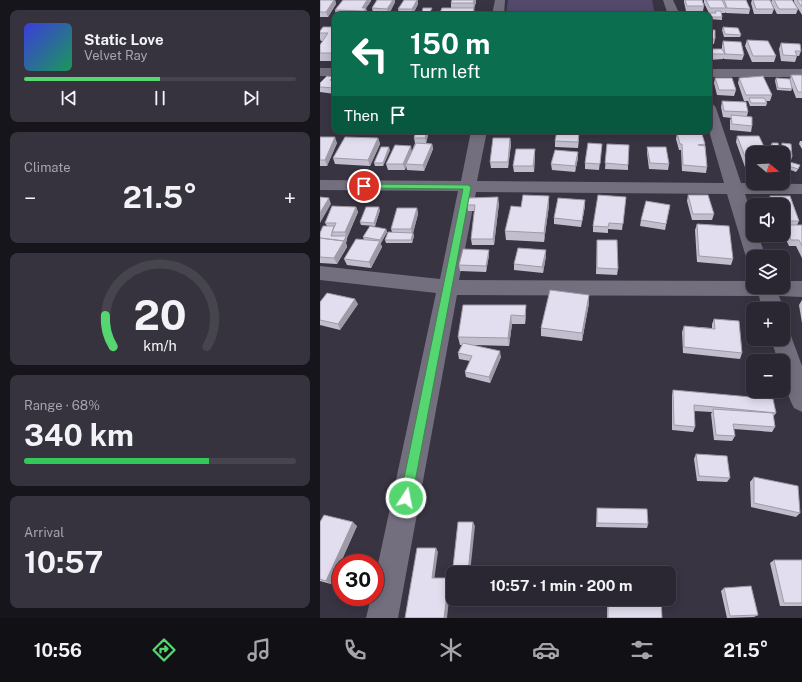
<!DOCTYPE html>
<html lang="en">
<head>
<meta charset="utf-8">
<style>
	body { margin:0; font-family:"Public Sans",sans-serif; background:#36333e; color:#f1f3f6; height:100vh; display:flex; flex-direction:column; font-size:15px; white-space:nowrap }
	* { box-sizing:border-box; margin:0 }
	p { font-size:13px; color:#a5a5ac }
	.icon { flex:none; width:22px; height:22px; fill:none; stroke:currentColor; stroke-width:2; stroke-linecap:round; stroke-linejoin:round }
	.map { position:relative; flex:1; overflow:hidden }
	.side { display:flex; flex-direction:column; gap:10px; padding:10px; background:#17151c; width:320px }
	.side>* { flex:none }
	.top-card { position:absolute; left:12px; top:12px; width:380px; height:122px; border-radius:8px; box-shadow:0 2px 10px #0003,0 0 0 1px #46444d; background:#0b6e4f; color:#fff; overflow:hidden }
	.needle { width:26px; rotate:108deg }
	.buttons { position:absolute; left:426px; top:146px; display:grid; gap:8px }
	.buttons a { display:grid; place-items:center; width:44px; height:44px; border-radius:8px; background:#2a2732; box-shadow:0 2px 10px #0003,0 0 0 1px #46444d; font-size:20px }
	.speed { position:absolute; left:12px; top:554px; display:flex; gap:8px; font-size:20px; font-weight:700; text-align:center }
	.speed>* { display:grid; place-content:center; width:52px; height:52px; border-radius:50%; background:#2a2732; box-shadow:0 2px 10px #0003,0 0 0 1px #46444d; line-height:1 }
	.speed .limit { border:6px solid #d22; background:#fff; color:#111 }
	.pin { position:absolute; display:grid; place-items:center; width:34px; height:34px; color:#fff; margin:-17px; border:2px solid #fff; border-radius:50%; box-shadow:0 1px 4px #0007 }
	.me { position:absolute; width:44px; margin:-22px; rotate:11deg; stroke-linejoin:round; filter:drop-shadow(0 0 3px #0008) }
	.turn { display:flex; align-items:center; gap:14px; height:84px; padding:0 12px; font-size:18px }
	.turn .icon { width:52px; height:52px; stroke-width:2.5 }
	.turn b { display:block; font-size:28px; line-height:34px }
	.then { display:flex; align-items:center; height:38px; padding:0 12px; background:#0003; gap:8px; font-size:15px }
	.big { font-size:30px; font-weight:700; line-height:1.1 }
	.side .card { flex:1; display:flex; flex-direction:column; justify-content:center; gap:6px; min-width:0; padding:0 14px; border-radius:8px; background:#36333e }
	.side .dial { align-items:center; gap:0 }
	.dial svg { height:104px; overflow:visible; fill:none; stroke:#46444d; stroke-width:7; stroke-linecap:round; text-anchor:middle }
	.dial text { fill:#f1f3f6; stroke:none }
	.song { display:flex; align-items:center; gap:12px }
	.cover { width:48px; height:48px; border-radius:6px; background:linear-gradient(135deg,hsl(240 70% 55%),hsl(150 70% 35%)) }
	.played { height:4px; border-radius:2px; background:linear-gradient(90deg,#56d671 50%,#46444d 50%) }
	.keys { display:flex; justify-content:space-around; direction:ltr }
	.heat { display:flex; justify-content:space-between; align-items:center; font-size:22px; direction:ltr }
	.charge { height:6px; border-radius:3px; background:linear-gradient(90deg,#34c759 68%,#46444d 0) }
	.trip { position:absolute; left:126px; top:566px; width:230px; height:40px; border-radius:8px; background:#2a2732; box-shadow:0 2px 10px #0003,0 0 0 1px #46444d; font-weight:700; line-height:40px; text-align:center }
	.dock { display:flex; height:64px; justify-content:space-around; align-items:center; background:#111014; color:#a5a5ac }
	.dock .icon { width:28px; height:28px }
	.dock .on { color:#56d671 }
	.dock b { font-size:18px; color:#f1f3f6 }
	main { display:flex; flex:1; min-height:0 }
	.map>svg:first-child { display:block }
</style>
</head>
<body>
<main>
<section class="side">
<div class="card">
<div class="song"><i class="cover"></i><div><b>Static Love</b><p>Velvet Ray</p></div></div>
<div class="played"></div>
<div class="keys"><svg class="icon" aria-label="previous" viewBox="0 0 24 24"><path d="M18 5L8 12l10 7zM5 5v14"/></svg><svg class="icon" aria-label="pause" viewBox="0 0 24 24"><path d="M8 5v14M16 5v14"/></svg><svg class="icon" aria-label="next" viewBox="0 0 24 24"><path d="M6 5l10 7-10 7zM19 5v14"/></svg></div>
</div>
<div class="card"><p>Climate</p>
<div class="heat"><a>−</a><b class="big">21.5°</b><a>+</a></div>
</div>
<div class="card dial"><svg viewBox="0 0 100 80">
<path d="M14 69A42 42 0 1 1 86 69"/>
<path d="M14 69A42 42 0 0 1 8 45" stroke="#56d671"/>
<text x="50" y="56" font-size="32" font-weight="700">20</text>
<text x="50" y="72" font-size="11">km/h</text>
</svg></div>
<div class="card"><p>Range · 68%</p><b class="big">340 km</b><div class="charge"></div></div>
<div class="card"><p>Arrival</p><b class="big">10:57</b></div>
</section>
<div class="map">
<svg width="482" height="618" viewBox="0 0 482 618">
	<rect width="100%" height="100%" fill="#383442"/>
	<path fill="#53496b" d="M188,0H332L335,15H186Z"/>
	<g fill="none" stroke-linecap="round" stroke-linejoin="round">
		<path fill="#736f7f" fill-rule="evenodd" d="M175,0H185L184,15H172Z
			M343,0H353L360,15H348Z
			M0,68H15V76H0Z
			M389,69H482V77H389Z
			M389,104L394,105L396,108L421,183L482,184V194H425L433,219V235H438L446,257H433V263L429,262L426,257L407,194L156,192L139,280L433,281V287H463V281H482V297L459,296L464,309L463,310L442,309L439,296L137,295L78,618H46L51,597H55V578L116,293L0,280V266L120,279L138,191L0,190V180L141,181L151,131H167L157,181L404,183L389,131Z
			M463,331L470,333L482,366V412L474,408C466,393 463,378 463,361H458L451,339H463Z"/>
	</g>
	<path fill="#c2bece" d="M0,0H15L16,4L8,17H0Z
		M23,0H51V1L46,8L47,13L46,15H16L15,10Z
		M364,0H382L384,6L383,11H366L364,2Z
		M384,0L402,1L403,0H426L430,9L429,14L406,13V12L405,13H401L402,17V20L389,19V15H388V13H389L384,3Z
		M432,0H450L454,9L452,14H434L431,3Z
		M452,0H472L478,9L476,14H457L451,2Z
		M474,0H482V15L474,2Z
		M75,2L69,14L53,13L52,8Z
		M156,2L154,8L155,14L154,15H119L131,8V3Z
		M98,4L93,14H79L78,9Z
		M112,11L111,15H102V12Z
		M15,27V61H0V45L3,41H1L0,39V31Z
		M403,27L421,35L420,37H404L402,30Z
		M389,30L395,39L394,44H389V49Z
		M427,40L456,56L454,62H432L425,46Z
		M403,41L424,55L422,60L404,59V58L403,59L389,60V49H402V46Z
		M461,43L481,51L479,56H477L475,62L461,61L459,49Z
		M471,75H482V98H476L472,87V89L471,91L457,90L455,81L456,78L470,79Z
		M395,78L416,90L414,96L397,95L394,83Z
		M419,78L452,95L450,101H446L447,103L446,106H430L428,101H424L418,83Z
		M15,81V94L0,92V83Z
		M402,101L428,112L427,116L432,126L431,132L410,130V120L411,118L403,117L401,107Z
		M96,131H129L128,135H108L106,143L112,144L113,149L104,171L87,170L86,166L85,170H68L66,164L92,151L95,143L94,138Z
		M368,131H381L385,144L387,167L386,173L362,171L361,150H359L356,139L357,133L367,134Z
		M253,132L259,139L258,148L235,147V141Z
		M417,136L433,153V170H426L416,142Z
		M0,137L17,143L7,166H0Z
		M58,138L60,144L50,166L15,164L13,158Z
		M190,138L191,144L188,168H171L170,162Z
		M480,141H482V149L479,144Z
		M452,143L460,153H452L450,146Z
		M462,143L472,157L471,160L463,159V153H462L461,146Z
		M282,144L279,170L265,169V163Z
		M287,144L308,165V170L285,169Z
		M327,147L349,164L348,170L329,169L327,153Z
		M70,150L63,166H55L54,163Z
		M215,155L214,172H194L193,166Z
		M258,158L255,172L232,170L231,164Z
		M463,160L479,168L476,172L463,167Z
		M368,195L394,214L392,220H372L367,201Z
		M450,196H470L479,221L477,225H482V258L476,246H469L463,233V229L464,227H463V205H434L436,198L449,199Z
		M306,197L302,230L288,229V233L273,232V226Z
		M265,200V206L261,227L234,224V218Z
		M179,203L174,245H152L151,239L155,211H148L147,205Z
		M229,205L224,242L186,240L185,231L201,207Z
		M350,205L345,230L320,226L321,220Z
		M36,207L38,212L27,238V239L26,243L27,247L17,264L0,263V233L7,226L5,223Z
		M97,208L98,214L93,233L94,236L92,243H66L65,240L72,232L71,229Z
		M60,210L55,226L41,225L40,222Z
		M377,224L413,259L411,265L377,262L375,230Z
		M66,229L67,232L61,243H60L62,247L51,268L27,265L24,259L44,240L43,237Z
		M277,240L298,269L297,275L276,274Z
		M169,250V255L166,272L140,271L139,265Z
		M226,256L223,273L194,270V264Z
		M482,300V323L479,305Z
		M0,302L38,304L20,330L0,325Z
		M269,303L262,341L221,336V328Z
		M206,305V314L205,324H192L189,346L154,345L181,357L170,383L146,377L145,372L150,361L139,359L138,353L142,345H140L138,337Z
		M394,319L422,353L420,359L363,353L362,332L364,326L392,328V324Z
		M353,390L456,413L453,417L455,427L452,432L414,429L415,436L412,441L394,440L391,414L392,412L374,411L375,427L373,432L352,430V395Z
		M376,454L410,478L407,482L377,481L374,459Z
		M434,477L480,513L476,517L431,507L430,482Z
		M277,508L328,524L327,528L276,527Z
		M0,522L37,526L11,584L0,581Z
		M454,560H482V606H460L450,563Z
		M404,588L438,615L434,617L407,618L401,591Z
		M287,599H341L342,618H287Z"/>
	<path fill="#9e9ba7" d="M14,0H15L16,4L8,17L6,12Z
		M47,0H51V1L46,8L47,13L46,15H45L44,11L42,8Z
		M73,0H75V2L69,14L67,9Z
		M97,0H98V4L93,14L92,9Z
		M154,0H156V2L154,9L153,3Z
		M154,8V15H152Z
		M14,77L15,81L10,80Z
		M107,131H108V135L106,144L105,138Z
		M15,137L17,143L7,166L5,160Z
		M58,138L60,144L50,166L48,160Z
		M190,138L191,144L188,168V162Z
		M112,144L113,149L104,171L103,165Z
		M91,146L92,152L86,164V166L85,170L83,164Z
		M69,147L70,150L63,166V163Z
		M215,149V155L214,172L213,166Z
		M258,152V158L255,172V166Z
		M229,196V205L224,242V233Z
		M178,197L179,203L174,245L173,239Z
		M9,198L11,204L0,223V213Z
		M265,200V206L261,227L262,221Z
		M36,207L38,212L27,238L25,232Z
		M59,207L60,210L55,226L54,223Z
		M97,208L98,214L93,233L94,236L92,243L91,240L92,234L91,229Z
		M66,229L67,232L61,243L60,240Z
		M26,236L27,239L26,243L27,247L17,264L14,258Z
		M60,241L62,247L51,268L49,262Z
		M169,250V255L166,272V266Z
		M226,250V256L223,273L222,267Z
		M269,295V303L262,341V333Z
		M35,299L38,304L20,330L18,324Z
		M206,305V314L205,324V316Z
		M191,315L192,324L189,346L188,338Z
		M180,351L181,357L170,383L169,377Z
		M33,522L37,526L11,584L6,581Z
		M153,522L155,526L150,573H148Z
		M116,548L118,552L114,581L112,578Z
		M129,578L131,581L127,618H124Z"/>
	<path fill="#e2ddef" stroke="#9e9ba7" d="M0,0H14L6,12H0Z
		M23,0H47L42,8H46L44,11L15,10Z
		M57,0H73L67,9L52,8Z
		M84,0H97L92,9H78Z
		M132,0H154L153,3H131Z
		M365,0H382L384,6H367Z
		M386,0H402L406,8H390Z
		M404,0H426L430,9L407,8Z
		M433,0H450L454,9H436Z
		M454,0H472L478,9H459Z
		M477,0H482V7Z
		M103,8H112L110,12H102Z
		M122,8H154L152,15H119Z
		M395,11H401L402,17H389L388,13H396Z
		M3,27H15V53H0V45L8,33H0V31Z
		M403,27L418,28L421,35L405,34Z
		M389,30H395V39H389Z
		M427,40L448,41L456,56H433Z
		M403,41L421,42L424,55L405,54Z
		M461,43L480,44L481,51H475L477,56L463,55Z
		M389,49H402L405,54H389Z
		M471,75H482V92H478Z
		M7,76L14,77L10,80L15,81V88L0,87V83Z
		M443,76L452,95H426L419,78Z
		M395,78H412L416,90H399Z
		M456,78L470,79L472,89L458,88Z
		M429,98H444L447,103H431Z
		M402,101L426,102L428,112L404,111Z
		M411,115L432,117V126L412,124Z
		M96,131H107L105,138H94Z
		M237,131H253V132L259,133L258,142L235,141Z
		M369,131H381L385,144L378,145L385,146L387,167L363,165L362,144H360L357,133L369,134Z
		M417,136H439L447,153H433V164H428Z
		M0,137H15L5,160H0Z
		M25,137L58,138L48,160L13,158Z
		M173,138H190L188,162H170Z
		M96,143L112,144L103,165L86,164Z
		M268,143L282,144L280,164L265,163Z
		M452,143H458L460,153H454Z
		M462,143L471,144L472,157L463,156Z
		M287,144L309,145L308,165L285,163Z
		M75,145L91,146L83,164H66Z
		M61,147H69L63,163H54Z
		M327,147H346L349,164L330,163Z
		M196,149H215L213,166H193Z
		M235,150L258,152L255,166L231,164Z
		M463,160L480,165L478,169L463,164Z
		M203,195L229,196L224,233L185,231L191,206L201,207Z
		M278,195L306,197L303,224L289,223L288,227L273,226Z
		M368,195H388L394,214H373Z
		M450,196H470L479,221H463V205H438L436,198L451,199Z
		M0,197L9,198L0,213Z
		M178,197L173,239H151L155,205H147L148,198Z
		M238,198L265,200L262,221L234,218Z
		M326,201L350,205L346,224L321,220Z
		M12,206L36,207L25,232H12L16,223H5Z
		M46,207H59L54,223L40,222Z
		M77,208H97L91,229H71Z
		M377,224L409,226L413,259L379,256Z
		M465,225H482V246L479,240H471Z
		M3,226H14L11,236H26L24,241L0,238V233Z
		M50,226L66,229L60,240L43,237Z
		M68,232L93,233L91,240H65Z
		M0,238L24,241L14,258L0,257Z
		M36,239L60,241L49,262L24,259Z
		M277,240H297L298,269L277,268Z
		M198,248L226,250L222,267L194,264Z
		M143,249L169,250L166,266L139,265Z
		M230,290L269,295L262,333L221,328Z
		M7,293L35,299L18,324L0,320V302Z
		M143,305H206L205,316L191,315L188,338L138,337Z
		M394,319L419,321L422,353L364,347V326L395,329Z
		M143,343L180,351L169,377L145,372L152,356L138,353Z
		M353,390L453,399L456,413L374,405L375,427L354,425Z
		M393,409L453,413L455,427L413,424L415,436L396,435Z
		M376,454L407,456L410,478L379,476Z
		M434,477L478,486L480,513L434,503Z
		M277,508L327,509L328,524L277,523Z
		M4,515L33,522L6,581L0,579V522Z
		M138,522H153L148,573H133V576H132Z
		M97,548H116L112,578H129L124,618H85Z
		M454,560H482V603H464Z
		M287,570L339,572V573H287Z
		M431,586L438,615L410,616L404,588Z
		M288,599H341L342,618H288Z"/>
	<path fill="#56d671" stroke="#388b49" d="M42,184L148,185L151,187L92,498L90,502L86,504L82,502L80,498L143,189L44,188L41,186Z"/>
</svg>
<div class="buttons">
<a><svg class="needle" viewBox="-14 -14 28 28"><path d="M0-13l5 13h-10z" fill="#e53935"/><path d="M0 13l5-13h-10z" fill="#a5a5ac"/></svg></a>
<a><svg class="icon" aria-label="sound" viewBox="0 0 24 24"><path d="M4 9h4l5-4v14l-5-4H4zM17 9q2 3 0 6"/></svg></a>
<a><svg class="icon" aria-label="layers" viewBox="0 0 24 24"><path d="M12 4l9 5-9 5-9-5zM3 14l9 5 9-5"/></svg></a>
<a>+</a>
<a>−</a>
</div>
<div class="speed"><div class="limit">30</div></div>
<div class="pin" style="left:44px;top:186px;background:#d93025"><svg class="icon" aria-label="arrive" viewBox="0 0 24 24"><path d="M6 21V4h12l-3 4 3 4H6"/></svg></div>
<svg class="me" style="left:86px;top:498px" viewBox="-20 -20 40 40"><circle r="17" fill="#56d671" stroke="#fff" stroke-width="3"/><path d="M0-11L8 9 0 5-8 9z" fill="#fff"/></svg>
<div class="trip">10:57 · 1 min · 200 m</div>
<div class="top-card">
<div class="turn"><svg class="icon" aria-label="left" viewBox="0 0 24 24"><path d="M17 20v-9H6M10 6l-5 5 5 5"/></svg><div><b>150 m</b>Turn left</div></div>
<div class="then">Then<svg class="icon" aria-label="arrive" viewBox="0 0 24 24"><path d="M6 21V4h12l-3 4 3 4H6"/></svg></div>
</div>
</div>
</main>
<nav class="dock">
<b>10:56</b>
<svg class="icon on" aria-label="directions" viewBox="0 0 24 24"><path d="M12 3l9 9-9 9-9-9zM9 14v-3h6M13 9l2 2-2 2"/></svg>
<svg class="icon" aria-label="music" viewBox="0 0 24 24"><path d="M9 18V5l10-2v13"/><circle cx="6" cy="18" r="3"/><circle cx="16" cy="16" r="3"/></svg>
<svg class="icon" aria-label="phone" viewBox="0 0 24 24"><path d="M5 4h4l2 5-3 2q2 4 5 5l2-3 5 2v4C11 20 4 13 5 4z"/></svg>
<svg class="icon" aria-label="climate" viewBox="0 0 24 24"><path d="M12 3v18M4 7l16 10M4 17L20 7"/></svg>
<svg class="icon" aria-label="car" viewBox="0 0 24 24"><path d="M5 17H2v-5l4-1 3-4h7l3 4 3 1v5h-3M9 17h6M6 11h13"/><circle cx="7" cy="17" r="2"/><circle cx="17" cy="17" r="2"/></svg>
<svg class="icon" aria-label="filters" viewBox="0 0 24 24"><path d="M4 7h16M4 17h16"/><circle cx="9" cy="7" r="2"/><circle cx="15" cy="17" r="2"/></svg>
<b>21.5°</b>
</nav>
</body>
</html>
